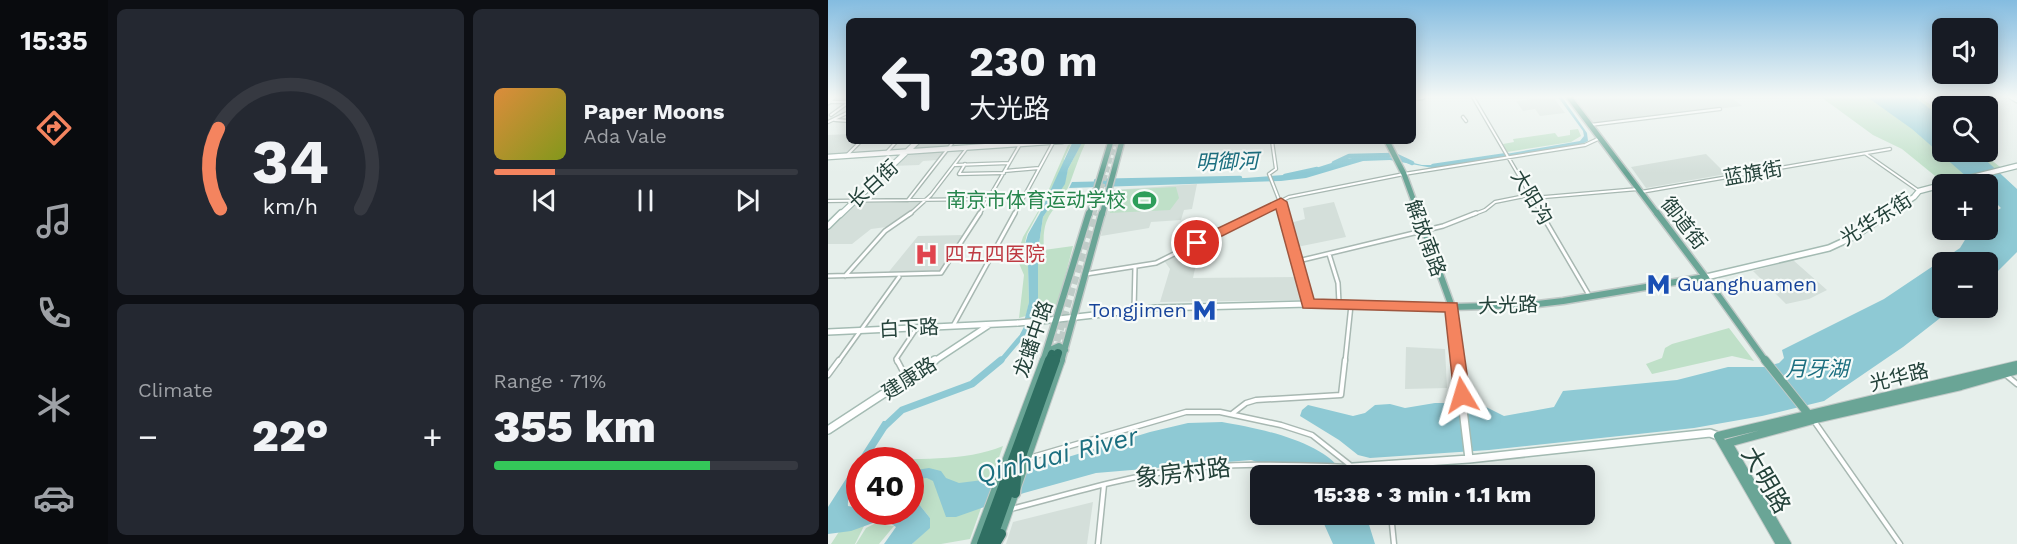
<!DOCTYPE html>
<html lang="en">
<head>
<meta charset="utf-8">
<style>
	body { margin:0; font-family:"Work Sans","Noto Sans SC",sans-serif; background:#242831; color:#f1f3f6; height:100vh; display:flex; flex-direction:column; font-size:22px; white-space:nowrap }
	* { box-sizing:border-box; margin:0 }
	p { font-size:20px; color:#9ea1a6 }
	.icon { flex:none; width:33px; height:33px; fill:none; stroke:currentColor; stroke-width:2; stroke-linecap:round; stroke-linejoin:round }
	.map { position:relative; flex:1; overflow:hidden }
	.side { display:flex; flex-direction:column; gap:9px; padding:9px; background:#0d0f14; width:720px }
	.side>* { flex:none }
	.top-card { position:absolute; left:18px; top:18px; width:570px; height:126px; border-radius:9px; box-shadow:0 3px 15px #0003; background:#171b24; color:#f1f3f6; overflow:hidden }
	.controls { position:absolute; left:1104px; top:18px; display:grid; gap:12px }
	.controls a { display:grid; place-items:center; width:66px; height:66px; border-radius:9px; background:#171b24; box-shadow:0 3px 15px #0003; font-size:30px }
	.speed { position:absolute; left:18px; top:447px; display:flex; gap:12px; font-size:30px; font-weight:700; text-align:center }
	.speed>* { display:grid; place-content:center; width:78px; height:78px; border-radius:50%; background:#171b24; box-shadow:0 3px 15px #0003; line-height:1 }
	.speed .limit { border:9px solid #d22; background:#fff; color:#111 }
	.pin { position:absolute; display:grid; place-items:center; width:51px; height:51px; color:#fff; margin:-26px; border:3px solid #fff; border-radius:50%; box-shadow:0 2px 6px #0007 }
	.me { position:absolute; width:66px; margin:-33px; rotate:353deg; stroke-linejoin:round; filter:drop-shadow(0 0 4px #0008) }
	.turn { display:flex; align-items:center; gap:21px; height:126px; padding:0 24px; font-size:27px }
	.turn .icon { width:78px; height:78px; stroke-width:2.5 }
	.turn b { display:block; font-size:42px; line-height:51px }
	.big { font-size:45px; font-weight:800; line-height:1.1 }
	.side .card { flex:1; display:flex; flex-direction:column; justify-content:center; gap:9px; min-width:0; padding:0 21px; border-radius:9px; background:#242831 }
	.side .dial { align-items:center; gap:0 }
	.dial svg { height:156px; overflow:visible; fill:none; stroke:#363941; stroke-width:7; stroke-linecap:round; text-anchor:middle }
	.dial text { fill:#f1f3f6; stroke:none }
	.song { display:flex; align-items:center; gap:18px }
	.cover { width:72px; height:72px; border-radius:9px; background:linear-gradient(135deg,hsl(30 70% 55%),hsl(70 70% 35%)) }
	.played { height:6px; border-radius:3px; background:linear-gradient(90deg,#f4845f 20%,#363941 20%) }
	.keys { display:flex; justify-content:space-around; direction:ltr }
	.heat { display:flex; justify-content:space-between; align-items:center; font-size:33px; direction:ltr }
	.charge { height:9px; border-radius:4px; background:linear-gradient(90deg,#34c759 71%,#363941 0) }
	.side .tiles { flex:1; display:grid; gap:9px; grid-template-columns:repeat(2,1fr) }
	.trip { position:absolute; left:422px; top:465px; width:345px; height:60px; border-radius:9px; background:#171b24; box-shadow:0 3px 15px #0003; font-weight:800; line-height:60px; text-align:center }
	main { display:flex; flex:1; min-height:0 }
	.menu { display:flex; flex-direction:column; width:108px; justify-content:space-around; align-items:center; background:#090b0e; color:#9ea1a6 }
	.menu .icon { width:42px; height:42px }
	.menu .on { color:#f4845f }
	.menu b { font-size:27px; color:#f1f3f6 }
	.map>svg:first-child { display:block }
</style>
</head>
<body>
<main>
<nav class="menu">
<b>15:35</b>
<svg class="icon on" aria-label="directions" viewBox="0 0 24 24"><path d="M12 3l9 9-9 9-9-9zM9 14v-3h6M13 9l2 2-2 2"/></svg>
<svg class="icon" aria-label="music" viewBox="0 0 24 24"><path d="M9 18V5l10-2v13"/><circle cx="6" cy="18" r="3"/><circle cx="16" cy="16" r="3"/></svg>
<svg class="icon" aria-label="phone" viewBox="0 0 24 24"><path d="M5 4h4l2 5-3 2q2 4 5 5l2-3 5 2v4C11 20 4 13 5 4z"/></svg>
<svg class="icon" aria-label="climate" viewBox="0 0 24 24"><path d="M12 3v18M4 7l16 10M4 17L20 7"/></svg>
<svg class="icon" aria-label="car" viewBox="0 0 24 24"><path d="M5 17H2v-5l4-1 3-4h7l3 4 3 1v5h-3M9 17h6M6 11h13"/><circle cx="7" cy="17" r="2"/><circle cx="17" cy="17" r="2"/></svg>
</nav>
<section class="side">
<div class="tiles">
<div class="card dial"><svg viewBox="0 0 100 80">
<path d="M14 69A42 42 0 1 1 86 69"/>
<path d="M14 69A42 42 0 0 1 13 28" stroke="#f4845f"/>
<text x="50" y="56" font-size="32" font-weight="700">34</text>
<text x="50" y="72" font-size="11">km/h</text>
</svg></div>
<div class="card">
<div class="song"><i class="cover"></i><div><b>Paper Moons</b><p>Ada Vale</p></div></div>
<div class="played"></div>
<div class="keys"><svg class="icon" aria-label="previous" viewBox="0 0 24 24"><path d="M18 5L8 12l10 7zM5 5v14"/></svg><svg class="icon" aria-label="pause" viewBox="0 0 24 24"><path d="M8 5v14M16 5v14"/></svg><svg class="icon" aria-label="next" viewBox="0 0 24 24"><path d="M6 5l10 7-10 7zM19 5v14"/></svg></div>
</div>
<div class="card"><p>Climate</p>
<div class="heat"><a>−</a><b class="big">22°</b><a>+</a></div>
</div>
<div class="card"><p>Range · 71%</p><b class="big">355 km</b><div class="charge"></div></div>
</div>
</section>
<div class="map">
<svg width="1189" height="544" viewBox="0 0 1189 544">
	<rect width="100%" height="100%" fill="#e6efeb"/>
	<path fill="#d4dfda" d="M725,97L737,113L712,116L707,109L695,111L688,101Z
		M745,97H903L914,106L765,124Z
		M21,134V141H31L16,155L0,154V135Z
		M126,141L110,160L95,161L91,165L64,166L89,142Z
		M878,154L898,174L818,188L803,167Z
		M369,184L364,209L356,210L353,220L323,222L321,228L273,236L278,206L285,190Z
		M92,202L66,226L43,229L24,244H0V231L27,203Z
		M506,202L518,237L469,247L462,223L477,219L475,208Z
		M135,235L111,272L59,274L90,236Z
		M357,251L368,264L365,278L471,277L476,300L332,302L342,269L337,262Z
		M965,260L999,290L981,299L958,304L925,271Z
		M578,347L617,349L619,388L577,389Z
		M265,502L259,544H178L185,522Z"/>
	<path fill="#bfe0c8" d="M993,97H1092L1114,113V152H1153L1176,170L1117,184L1074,149L1045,135Z
		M750,129L753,136L743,142L679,152L675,144L686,142L685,139L727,133L730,137L742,135V130Z
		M243,144L236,159L237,163L199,234L195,251L200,265L201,302L198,316L191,318L196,275L190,261L191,249L195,237L215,203L240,145Z
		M253,144H257C251,157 247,169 242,183C230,213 213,209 216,250L245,246L230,304L222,313L210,315V251L215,217L236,184L240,169Z
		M348,187L351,198L342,210L282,213L281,202L291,190Z
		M901,328L926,361L904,356L824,374L818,364L834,358L837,348L844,344Z
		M175,446L142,539L113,544H84L102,527V518L90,503H83L82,460H43C84,458 138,462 175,446Z
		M31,489L32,512H43L27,544H3L29,504L21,498L26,490Z
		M56,519L58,525L66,526L51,544H28L38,528Z"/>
	<path fill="#8ec9d4" d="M730,97H734L759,133L760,141L754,144L610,169L562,160L535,161L478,178L453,181L241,188L244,182L417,178L469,174L516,159L540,156H557L594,165H615L752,141L756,136L755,131Z
		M1039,97H1087L1114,118V152H1149L1189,189V252L1160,281V262H1114V308H1125L1075,347L996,401L934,416L866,428L661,450L542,458L530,455L511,440L472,416L474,410L480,405L525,416L537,413L547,405L562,404L577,408L607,403H650L676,416L726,407L735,391L849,380L900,367H936L951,363L956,358L954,350L1056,299L1132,248L1143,230H1160V217L1173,208L1160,195V184H1147L1084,129Z
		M245,141H255L240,169L237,184L215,217L210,251V315L208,321L196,322L201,302L200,265L195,251L200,234L212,213Z
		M55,421H64L39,460H32L31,484C24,488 19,497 20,506L31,508L32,512H82L83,503H90L102,518V528L84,544H56L68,527L56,519L23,531L0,534V507Z
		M394,422C429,428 498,441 516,475H463L457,471L423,460L268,473L196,493L128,517H118L105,481L99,478L83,479L82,471L101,468L113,471L118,478L131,483L155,480L204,468L322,432L360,423Z
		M492,515H538L547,544H505Z"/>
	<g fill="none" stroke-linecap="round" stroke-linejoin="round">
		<path stroke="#8ec9d4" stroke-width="4.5" d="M569,156L584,163
			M506,163L521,156L565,155
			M605,166L679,155
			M457,176L489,169
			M268,181L412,178"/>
		<path stroke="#8ec9d4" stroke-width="5" d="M172,362L194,336L203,319"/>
		<path stroke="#8ec9d4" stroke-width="7" d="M57,426L74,410L144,384L173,360"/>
		<path stroke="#bfccc8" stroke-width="6" stroke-dasharray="6 3" stroke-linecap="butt" d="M265,215L287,141"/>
		<path stroke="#bfccc8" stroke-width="8" stroke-dasharray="8 4" stroke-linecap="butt" d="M231,351L240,317
			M225,353L266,213"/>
		<defs>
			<path id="street-far2" d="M645,97L714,215
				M2,102H21
				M3,115L21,102
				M635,117L638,121
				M7,120L21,121
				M0,122L21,112
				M762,125L892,109
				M444,141L448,169L441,174L457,215
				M58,153L69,141
				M1038,154L1091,191
				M19,155L33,141
				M137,164L131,174L176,173
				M127,165L181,163
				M177,171L211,168
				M813,192L1062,149
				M705,198L810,189
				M80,200L126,141
				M0,201L160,199
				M81,215L103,195L139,148
				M151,215L194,141
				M186,215L225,143
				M425,215L461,197L576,174L757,145L772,138
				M644,215L657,210L667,202L702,195"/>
			<path id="street-far1" d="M456,213L479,303
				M713,213L761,295
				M501,254L510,283L511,303
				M470,261L615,226L648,213
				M258,274L328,263L428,213
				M0,276L113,273L152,213
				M17,276L57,231L83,213
				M306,310L307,267
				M125,326L187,213
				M10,362L71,277
				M69,362L68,359L88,329
				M517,362L523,305"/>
			<path id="street" d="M69,360L79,379
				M0,375L11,360
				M1178,375L1189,384
				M405,413L418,403L428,400L513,395L517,360
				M986,421L1072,544
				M201,458L358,412H392L453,425L484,435L536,476
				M183,509C238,495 292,478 349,470C406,462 465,465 523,467
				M563,514L566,544
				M270,544L276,485"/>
			<path id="secondary-far2" d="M1184,97L1189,100
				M585,98L594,97
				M0,102L5,97
				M0,157L234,141
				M1117,184L1189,166
				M12,215L90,141
				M1059,215L1086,197L1091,191L1114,185"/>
			<path id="secondary-far1" d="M0,226L13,213
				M874,278L1001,248L1027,236L1061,213
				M623,306L630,362
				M213,321L328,308L480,304L627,307
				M0,332L190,323
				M105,362L161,325"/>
			<path id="secondary" d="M629,360L641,459
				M0,430L107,360
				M525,467L641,459L882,433L890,436"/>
			<path id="primary-far2" d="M741,97L830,215
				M559,141L576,174L591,215
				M261,215L283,141
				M274,215L294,141"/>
			<path id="primary-far1" d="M590,213L624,307L701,305L735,301L877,277L938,362
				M829,213L878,278
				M220,351L231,346L237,350
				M215,362L261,213
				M233,362L274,213"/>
			<path id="primary" d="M937,360L985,420L900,443L959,544
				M983,420L1133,386L1189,370
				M172,536L233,360
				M147,544L216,360
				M952,544L890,436L1189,365"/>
			<path id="highway-far1" d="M221,362L224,354
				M227,362L230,353"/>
			<path id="highway" d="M187,493L188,478
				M154,544L222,360
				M162,544L227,360
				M167,544L173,534"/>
		</defs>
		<use href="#street-far2" stroke="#a8b8b2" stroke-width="4.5"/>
		<use href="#street-far1" stroke="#a8b8b2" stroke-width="6"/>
		<use href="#street" stroke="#a8b8b2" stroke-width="7"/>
		<use href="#secondary-far2" stroke="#a4bbb3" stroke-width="7"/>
		<use href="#secondary-far1" stroke="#a4bbb3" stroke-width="8"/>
		<use href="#secondary" stroke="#a4bbb3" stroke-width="10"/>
		<use href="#primary-far2" stroke="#c2cac8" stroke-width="8"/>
		<use href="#primary-far1" stroke="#c2cac8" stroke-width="9"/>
		<use href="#primary" stroke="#c2cac8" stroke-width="10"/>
		<use href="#highway-far1" stroke="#c2cac8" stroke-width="10"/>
		<use href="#highway" stroke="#c2cac8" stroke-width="13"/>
		<use href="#street-far2" stroke="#fff" stroke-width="2"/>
		<use href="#street-far1" stroke="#fff" stroke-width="3"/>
		<use href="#street" stroke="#fff" stroke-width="4"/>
		<use href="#secondary-far2" stroke="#fff" stroke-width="4.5"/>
		<use href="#secondary-far1" stroke="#fff" stroke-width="5"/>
		<use href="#secondary" stroke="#fff" stroke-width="7"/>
		<use href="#primary-far2" stroke="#6aa596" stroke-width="5"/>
		<use href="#primary-far1" stroke="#6aa596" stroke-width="6"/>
		<use href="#primary" stroke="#6aa596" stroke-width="8"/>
		<use href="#highway-far1" stroke="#2f6f62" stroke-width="8"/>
		<use href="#highway" stroke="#2f6f62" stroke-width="10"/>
		<defs>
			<path id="secondary-bridge" d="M190,323L213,321"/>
		</defs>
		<use href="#secondary-bridge" stroke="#a4bbb3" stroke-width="8" stroke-linecap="butt"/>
		<use href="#secondary-bridge" stroke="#fff" stroke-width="5"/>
	</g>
	<linearGradient id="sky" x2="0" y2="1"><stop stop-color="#84bce0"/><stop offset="0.56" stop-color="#f4f8f6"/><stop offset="1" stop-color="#f4f8f6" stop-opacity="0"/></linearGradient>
	<rect width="1189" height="173" fill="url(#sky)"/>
	<path fill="#f4845f" stroke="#9f563e" stroke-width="1.5" d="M453,198L459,202L486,299L629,303L642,395L640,400L634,402L628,400L626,395L617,312L475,308L448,209L374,246L369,247L363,243L365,240Z"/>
	<defs>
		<symbol id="stadium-bare" viewBox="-9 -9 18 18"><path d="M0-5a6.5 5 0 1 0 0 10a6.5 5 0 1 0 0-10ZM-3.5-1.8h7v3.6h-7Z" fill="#2e9e5b" stroke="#f7fbf9" stroke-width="2.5" paint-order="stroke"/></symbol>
		<symbol id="hospital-bare" viewBox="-9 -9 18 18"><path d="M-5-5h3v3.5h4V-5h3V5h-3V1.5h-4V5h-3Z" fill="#e0444e" stroke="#f7fbf9" stroke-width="2.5" paint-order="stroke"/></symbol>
		<symbol id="metro-bare" viewBox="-9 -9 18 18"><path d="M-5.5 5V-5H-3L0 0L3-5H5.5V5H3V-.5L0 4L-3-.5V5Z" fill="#1a4fb4" stroke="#f7fbf9" stroke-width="2.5" paint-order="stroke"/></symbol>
	</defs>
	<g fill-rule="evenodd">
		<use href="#stadium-bare" x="300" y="184" width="33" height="33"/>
		<use href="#hospital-bare" x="82" y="238" width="33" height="33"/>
		<use href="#metro-bare" x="814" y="268" width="33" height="33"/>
		<use href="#metro-bare" x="360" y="294" width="33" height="33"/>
	</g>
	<g text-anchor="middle" stroke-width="4.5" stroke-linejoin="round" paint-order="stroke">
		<g font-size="20" fill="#24423a" stroke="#f7fbf9">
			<text transform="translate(925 173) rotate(-10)" y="7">蓝旗街</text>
			<text transform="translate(45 184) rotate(-43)" y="7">长白街</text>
			<text transform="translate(704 197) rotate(59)" y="7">大阳沟</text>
			<text transform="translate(1048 219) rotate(-32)" y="7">光华东街</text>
			<text transform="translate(856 223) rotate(52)" y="7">御道街</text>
			<text transform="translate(598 238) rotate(70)" y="7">解放南路</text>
			<text transform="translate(680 305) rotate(-2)" y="7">大光路</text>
			<text transform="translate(81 328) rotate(-3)" y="7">白下路</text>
			<text transform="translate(205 339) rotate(-71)" y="7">龙蟠中路</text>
			<text transform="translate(1071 377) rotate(-14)" y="7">光华路</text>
			<text transform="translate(81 378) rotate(-33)" y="7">建康路</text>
		</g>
		<g font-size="20" fill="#27864d" stroke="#f7fbf9" text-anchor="end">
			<text x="298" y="207">南京市体育运动学校</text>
		</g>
		<g font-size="20" fill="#be3a42" stroke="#f7fbf9" text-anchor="start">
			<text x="117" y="261">四五四医院</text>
		</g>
		<g font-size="20" fill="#164399" stroke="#f7fbf9" text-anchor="start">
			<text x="849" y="291">Guanghuamen</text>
			<text x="359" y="317" text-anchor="end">Tongjimen</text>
		</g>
		<g font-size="21" font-style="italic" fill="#1c6f80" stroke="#f7fbf9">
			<text transform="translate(399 162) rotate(-2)" y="7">明御河</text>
			<text x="989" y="376">月牙湖</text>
		</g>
		<g font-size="24" fill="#24423a" stroke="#f7fbf9">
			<text transform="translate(355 473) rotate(-7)" y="8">象房村路</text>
			<text transform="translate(938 480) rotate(60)" y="8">大明路</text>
		</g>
		<g font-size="26" font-style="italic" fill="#1c6f80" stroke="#f7fbf9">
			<text transform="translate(229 455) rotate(-14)" y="9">Qinhuai River</text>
		</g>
	</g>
</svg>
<div class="controls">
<a><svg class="icon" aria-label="sound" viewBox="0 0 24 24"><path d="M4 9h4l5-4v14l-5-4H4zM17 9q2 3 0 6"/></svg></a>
<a><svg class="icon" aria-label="search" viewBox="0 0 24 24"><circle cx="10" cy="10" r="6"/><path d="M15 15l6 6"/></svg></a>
<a>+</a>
<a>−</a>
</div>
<div class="speed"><div class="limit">40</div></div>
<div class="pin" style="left:369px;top:243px;background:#d93025"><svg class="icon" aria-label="arrive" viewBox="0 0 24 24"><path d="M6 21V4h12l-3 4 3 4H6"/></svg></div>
<svg class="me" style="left:634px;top:395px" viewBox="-20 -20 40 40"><path d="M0-17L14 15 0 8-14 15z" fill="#f4845f" stroke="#fff" stroke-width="4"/></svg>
<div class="trip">15:38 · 3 min · 1.1 km</div>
<div class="top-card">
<div class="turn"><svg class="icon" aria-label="left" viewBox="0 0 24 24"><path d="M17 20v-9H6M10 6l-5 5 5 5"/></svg><div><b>230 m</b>大光路</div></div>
</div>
</div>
</main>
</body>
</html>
